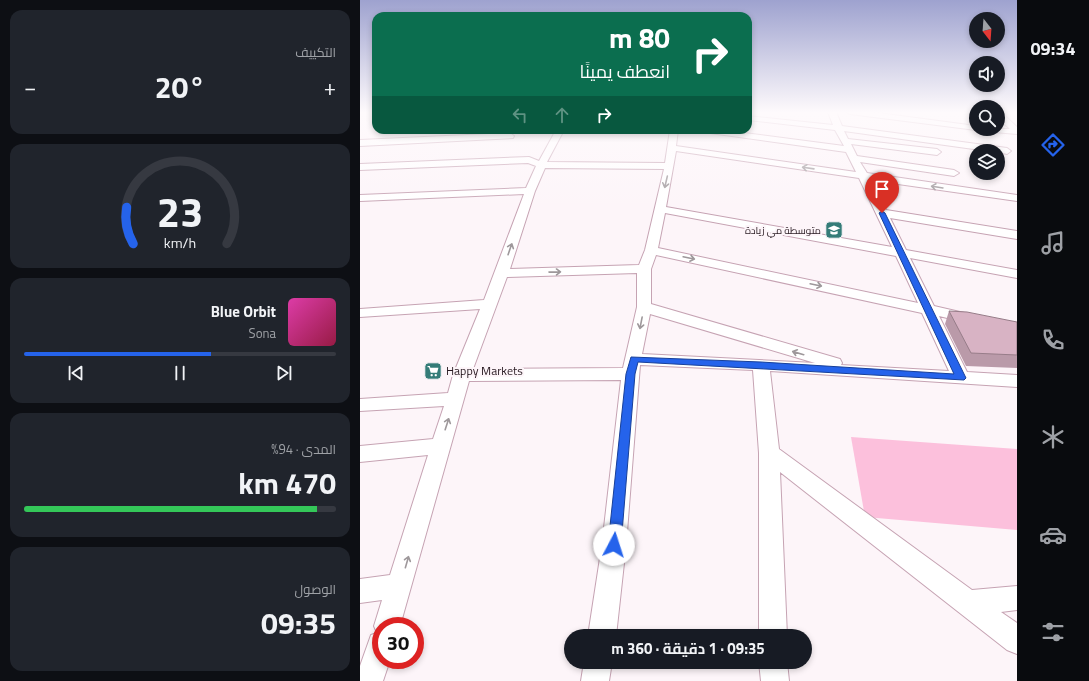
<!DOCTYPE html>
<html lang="ar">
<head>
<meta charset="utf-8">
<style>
	body { margin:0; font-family:"Titillium Web",Cairo,sans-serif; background:#20242c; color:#f1f3f6; direction:rtl; height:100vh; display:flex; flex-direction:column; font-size:15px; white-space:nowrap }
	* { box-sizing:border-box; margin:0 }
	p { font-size:13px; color:#9ea1a6 }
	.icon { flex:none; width:22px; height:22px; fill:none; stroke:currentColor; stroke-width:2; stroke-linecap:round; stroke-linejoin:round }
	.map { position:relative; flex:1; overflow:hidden; direction:ltr }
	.drawer { display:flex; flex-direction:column; gap:10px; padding:10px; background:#0d0f14; width:360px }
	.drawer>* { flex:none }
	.banner { position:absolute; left:12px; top:12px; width:380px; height:122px; border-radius:12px; box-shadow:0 2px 6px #0003; direction:rtl; background:#0b6e4f; color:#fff; overflow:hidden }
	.needle { width:26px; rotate:163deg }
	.controls { position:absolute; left:609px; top:12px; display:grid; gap:8px }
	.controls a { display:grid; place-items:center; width:36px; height:36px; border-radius:50%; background:#171b24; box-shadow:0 2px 6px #0003; font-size:20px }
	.speed { position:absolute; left:12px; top:617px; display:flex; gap:8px; font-size:20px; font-weight:700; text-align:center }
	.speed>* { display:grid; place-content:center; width:52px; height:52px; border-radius:50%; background:#171b24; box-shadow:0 2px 6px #0003; line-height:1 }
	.speed .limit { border:6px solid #d22; background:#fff; color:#111 }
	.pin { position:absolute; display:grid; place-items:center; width:34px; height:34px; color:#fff; margin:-41px -17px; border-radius:50% 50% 50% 0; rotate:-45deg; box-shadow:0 0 4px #0007 }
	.pin .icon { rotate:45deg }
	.me { position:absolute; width:44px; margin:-22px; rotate:5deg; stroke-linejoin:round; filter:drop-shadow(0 0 3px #0008) }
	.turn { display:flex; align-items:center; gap:14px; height:84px; padding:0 16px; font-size:18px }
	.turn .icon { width:52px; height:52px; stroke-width:2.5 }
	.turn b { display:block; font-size:28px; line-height:34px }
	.lanes { display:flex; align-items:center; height:38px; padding:0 16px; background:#0003; justify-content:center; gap:20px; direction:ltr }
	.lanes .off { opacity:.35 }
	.big { font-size:30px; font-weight:700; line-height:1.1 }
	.drawer .tile { flex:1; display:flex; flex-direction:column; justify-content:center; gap:6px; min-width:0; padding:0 14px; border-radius:12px; background:#20242c }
	.drawer .dial { align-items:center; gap:0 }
	.dial svg { height:104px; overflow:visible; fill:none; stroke:#363941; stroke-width:7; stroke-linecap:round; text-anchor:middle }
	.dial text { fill:#f1f3f6; stroke:none }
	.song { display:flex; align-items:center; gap:12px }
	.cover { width:48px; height:48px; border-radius:6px; background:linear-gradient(135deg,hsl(320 70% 55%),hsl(340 70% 35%)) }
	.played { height:4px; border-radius:2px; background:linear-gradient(90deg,#2563eb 60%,#363941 60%) }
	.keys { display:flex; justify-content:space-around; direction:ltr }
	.heat { display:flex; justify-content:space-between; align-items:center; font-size:22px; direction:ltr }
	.charge { height:6px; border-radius:3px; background:linear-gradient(90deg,#34c759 94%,#363941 0) }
	.trip { position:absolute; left:204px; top:629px; width:248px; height:40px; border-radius:20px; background:#171b24; box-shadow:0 2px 6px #0003; font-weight:700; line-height:40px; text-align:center; direction:rtl }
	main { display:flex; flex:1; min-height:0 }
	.tabs { display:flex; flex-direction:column; width:72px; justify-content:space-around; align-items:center; background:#090b0e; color:#9ea1a6 }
	.tabs .icon { width:28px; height:28px }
	.tabs .current { color:#2563eb }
	.tabs b { font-size:18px; color:#f1f3f6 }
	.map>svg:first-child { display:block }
</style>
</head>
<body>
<main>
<nav class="tabs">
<b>09:34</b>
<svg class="icon current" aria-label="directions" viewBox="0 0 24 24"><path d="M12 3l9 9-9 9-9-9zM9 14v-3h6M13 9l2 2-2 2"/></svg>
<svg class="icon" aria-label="music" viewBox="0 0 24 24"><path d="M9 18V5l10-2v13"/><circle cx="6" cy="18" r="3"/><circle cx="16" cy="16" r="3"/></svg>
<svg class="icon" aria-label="phone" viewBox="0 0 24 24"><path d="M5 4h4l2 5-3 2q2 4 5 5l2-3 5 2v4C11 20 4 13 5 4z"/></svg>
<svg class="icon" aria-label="climate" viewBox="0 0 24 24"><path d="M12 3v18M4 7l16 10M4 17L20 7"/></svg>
<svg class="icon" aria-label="car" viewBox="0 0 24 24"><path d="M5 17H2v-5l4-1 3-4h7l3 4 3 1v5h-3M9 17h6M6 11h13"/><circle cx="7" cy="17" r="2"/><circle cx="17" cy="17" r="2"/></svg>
<svg class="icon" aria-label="filters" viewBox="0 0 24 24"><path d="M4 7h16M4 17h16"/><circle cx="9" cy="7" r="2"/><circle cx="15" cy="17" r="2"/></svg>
</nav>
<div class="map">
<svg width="657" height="681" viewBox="0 0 657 681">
	<rect width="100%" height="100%" fill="#fdf5f9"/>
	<path fill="#fcc0dc" d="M491,437L657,449V530L505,517Z"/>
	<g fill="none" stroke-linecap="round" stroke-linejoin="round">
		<defs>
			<path id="minor" d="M468,112H476L482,126L647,148L651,151L647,154L638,152V151H628L484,131L488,139L577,149L581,152L577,155L491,144L497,156L594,170L599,173L594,176L500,162L507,173L657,195V201L510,180L526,210L657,231V239L530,218L546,250L657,270V278L550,258L574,306L613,315L616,318L613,321L608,323L579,316L607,372L657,375V387L410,371L419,449L612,590L657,586V610L641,612L657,623V654L647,650L420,472L427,636H399V453L393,370L280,365L266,545L256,636H228L242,545L261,380L109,381L40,626H21V660H30L23,681H0V666L11,635L17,633L14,626L22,600L0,603V579L30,575L68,455L0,462V446L73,439L84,406L0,411V399L88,393L93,375L120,309L0,317V309L124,300L164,194L0,201V195L166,188L176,166L168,163L0,170V164L169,157L179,161L196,130H204L187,162L305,163L310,130H318L316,146L496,172L486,152L343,132L339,130H361L484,146L475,130L388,120V116L473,125ZM316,151L499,178L532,247L306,207ZM185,168L304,169L285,250L279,265L150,269L175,191ZM305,213L536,256L558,303L298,248ZM296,255L562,313L589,371L481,365L482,363L480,359L291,304V269ZM277,273V307L263,368L113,369L147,277ZM290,314L455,363L282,354Z
				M487,112H511L616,126V129H619L616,130L490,114Z
				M638,112H641L657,127V134L623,131L622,129H650L638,118Z
				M150,133L154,136L153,138L0,146V140Z
				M224,662H252L249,681H221Z
				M399,662H427L429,681H401Z"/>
		</defs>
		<use href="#minor" stroke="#c6a3b3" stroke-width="2"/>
		<use href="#minor" fill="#fff" fill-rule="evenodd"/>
	</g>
	<path fill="#ba9aa9" d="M589,311L657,322V368L606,366L585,324Z"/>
	<path fill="#d8b3c4" stroke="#977d89" d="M589,311L607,312L657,322V355L611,353Z"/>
	<defs><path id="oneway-shaft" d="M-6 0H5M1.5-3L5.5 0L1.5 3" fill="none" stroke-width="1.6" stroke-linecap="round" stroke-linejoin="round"/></defs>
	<g stroke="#9e989b">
		<use href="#oneway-shaft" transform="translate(448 168) rotate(-172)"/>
		<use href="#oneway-shaft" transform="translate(306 182) rotate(103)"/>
		<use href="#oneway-shaft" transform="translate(577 187) rotate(-171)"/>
		<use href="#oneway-shaft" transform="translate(150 249) rotate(-71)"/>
		<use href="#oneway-shaft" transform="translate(329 258) rotate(12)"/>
		<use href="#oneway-shaft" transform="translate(195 272) rotate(-1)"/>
		<use href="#oneway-shaft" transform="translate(456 285) rotate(12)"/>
		<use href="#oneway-shaft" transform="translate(281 323) rotate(101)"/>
		<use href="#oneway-shaft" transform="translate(438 353) rotate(-164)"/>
		<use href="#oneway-shaft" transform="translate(87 424) rotate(-72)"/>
		<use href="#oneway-shaft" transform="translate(47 562) rotate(-74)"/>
	</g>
	<linearGradient id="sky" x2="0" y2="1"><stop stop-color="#9ea2cf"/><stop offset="0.54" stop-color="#fefafc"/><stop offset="1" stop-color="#fefafc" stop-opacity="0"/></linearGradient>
	<rect width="657" height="208" fill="url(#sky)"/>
	<path fill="#2563eb" stroke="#184099" d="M522,211L525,213L606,378L604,380L278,362L275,374L261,545L259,549L254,551L250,549L248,545L266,374L271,357L401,362L594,374L519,213Z"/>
	<defs>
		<symbol id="school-square" viewBox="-11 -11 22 22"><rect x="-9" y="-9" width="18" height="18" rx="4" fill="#347c78" stroke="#fdf5f9"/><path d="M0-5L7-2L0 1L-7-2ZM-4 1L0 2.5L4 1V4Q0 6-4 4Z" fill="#fff"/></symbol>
		<symbol id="supermarket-square" viewBox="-11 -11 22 22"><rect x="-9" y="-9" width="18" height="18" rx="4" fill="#347c78" stroke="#fdf5f9"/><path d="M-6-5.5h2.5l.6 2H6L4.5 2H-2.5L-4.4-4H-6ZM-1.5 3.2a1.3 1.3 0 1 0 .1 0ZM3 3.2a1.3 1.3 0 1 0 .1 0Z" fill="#fff"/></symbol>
	</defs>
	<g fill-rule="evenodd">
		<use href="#school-square" x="464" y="220" width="20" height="20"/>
		<use href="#supermarket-square" x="63" y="361" width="20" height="20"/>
	</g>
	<g text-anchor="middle" stroke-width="4" stroke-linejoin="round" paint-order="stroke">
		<g font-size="10" fill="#281a21" stroke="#fdf5f9" text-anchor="end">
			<text x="461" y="234">متوسطة مي زيادة</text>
		</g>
		<g font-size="12" fill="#281a21" stroke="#fdf5f9" text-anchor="start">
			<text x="86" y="375">Happy Markets</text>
		</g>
	</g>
</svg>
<div class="controls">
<a><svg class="needle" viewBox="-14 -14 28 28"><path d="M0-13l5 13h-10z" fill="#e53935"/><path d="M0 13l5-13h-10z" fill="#9ea1a6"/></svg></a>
<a><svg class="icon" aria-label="sound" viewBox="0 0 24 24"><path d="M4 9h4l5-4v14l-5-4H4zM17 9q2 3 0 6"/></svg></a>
<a><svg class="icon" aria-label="search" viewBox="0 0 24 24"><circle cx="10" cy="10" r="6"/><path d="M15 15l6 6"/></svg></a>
<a><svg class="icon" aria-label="layers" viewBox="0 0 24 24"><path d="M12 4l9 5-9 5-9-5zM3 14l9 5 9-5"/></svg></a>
</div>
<div class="speed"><div class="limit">30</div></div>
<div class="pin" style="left:522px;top:213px;background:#d93025"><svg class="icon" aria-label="arrive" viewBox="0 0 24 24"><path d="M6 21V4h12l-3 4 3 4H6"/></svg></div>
<svg class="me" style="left:254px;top:545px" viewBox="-20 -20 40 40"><circle r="19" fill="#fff"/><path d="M0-13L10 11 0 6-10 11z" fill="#2563eb"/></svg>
<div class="trip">09:35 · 1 دقيقة · 360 m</div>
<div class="banner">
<div class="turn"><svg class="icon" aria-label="right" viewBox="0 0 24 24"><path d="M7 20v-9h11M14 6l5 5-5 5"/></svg><div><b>80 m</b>انعطف يمينًا</div></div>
<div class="lanes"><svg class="icon off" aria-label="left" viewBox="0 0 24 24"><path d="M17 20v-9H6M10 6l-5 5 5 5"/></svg><svg class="icon off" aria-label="ahead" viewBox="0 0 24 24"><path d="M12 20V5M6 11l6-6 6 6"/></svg><svg class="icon" aria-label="right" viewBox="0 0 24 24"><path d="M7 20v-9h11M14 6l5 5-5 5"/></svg></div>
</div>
</div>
<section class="drawer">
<div class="tile"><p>التكييف</p>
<div class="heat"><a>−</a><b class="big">20°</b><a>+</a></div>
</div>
<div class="tile dial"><svg viewBox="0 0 100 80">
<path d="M14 69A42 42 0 1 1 86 69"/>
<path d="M14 69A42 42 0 0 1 9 41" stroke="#2563eb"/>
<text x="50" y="56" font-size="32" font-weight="700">23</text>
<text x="50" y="72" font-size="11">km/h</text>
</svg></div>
<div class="tile">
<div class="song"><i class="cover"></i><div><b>Blue Orbit</b><p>Sona</p></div></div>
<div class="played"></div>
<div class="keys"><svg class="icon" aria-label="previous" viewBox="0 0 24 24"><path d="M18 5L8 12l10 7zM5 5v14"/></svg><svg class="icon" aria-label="pause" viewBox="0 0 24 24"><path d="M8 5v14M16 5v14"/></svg><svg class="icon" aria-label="next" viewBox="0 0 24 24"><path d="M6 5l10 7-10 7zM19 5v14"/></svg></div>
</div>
<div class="tile"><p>المدى · 94%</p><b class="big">470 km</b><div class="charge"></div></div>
<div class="tile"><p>الوصول</p><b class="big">09:35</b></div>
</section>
</main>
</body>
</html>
